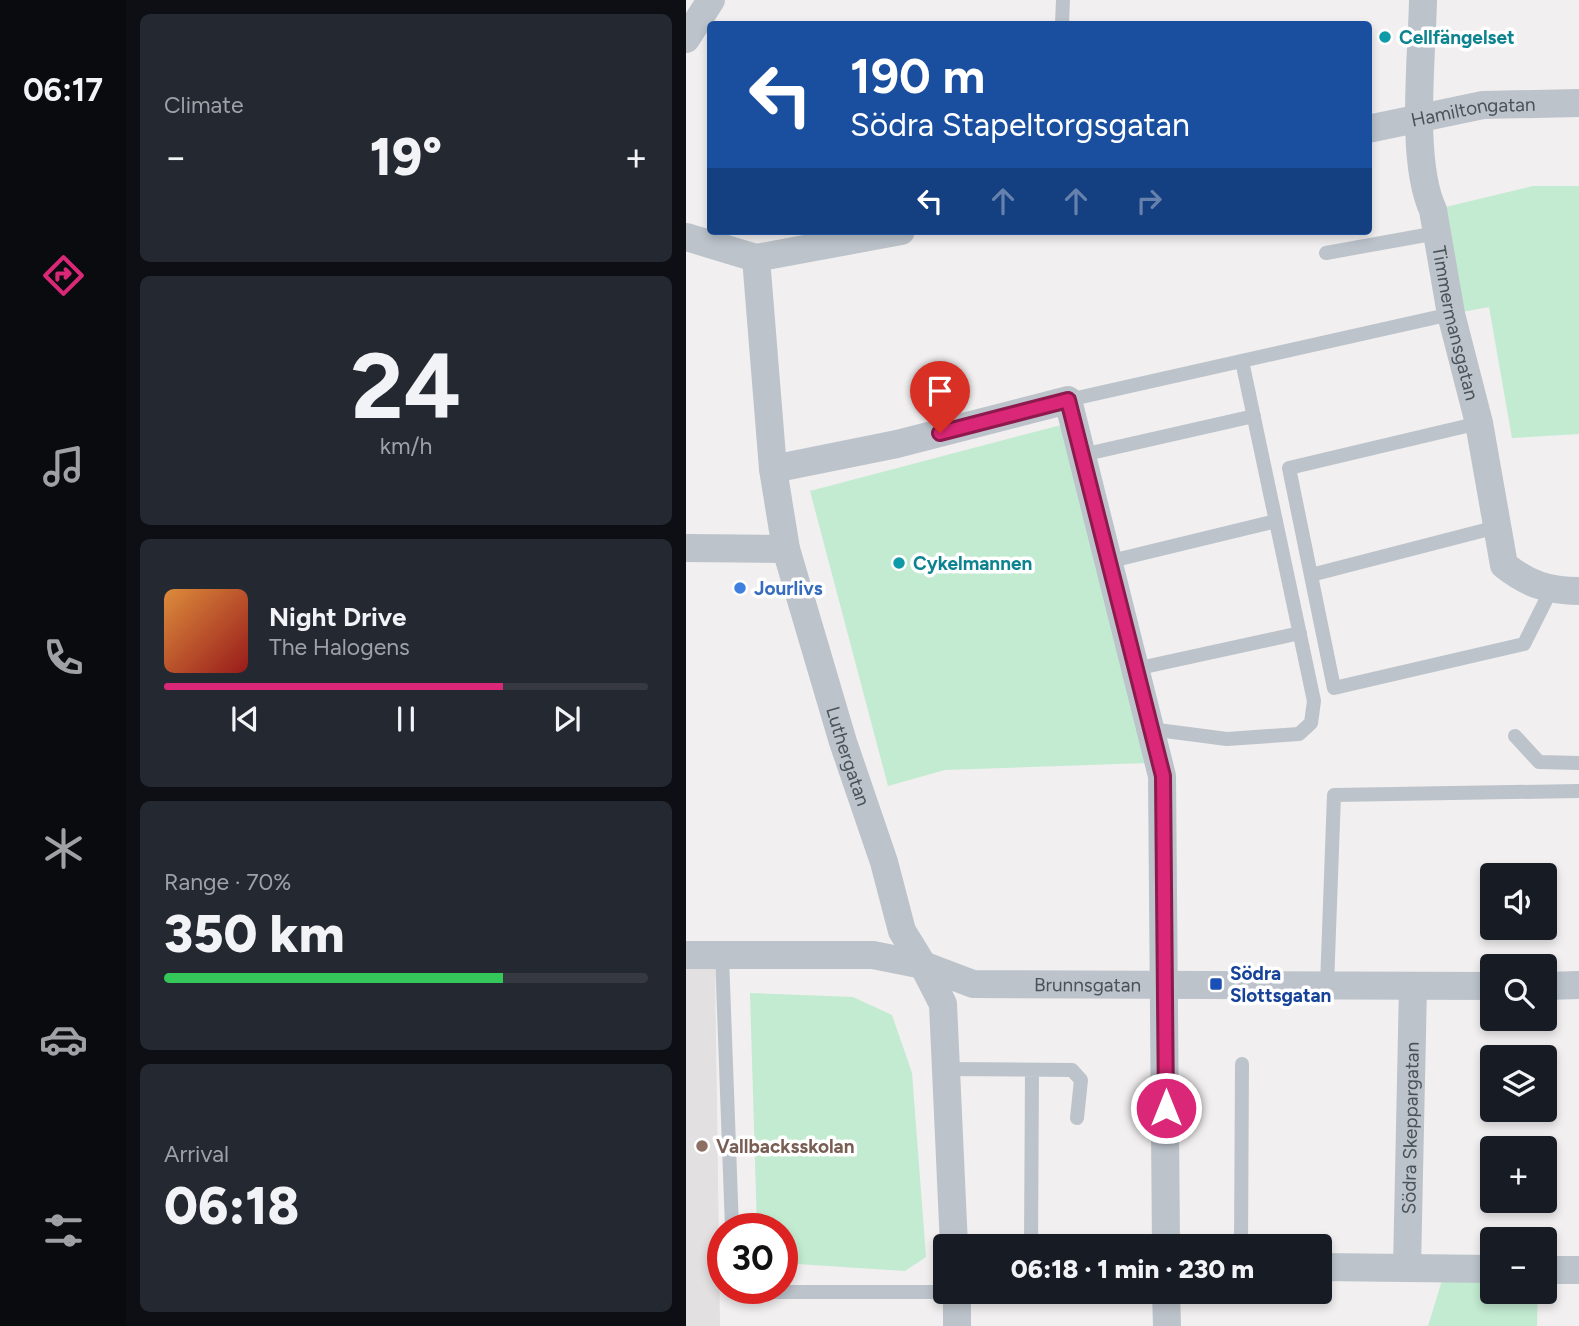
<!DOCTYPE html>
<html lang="en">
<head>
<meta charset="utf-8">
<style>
	body { margin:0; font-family:Figtree,sans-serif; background:#242831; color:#f1f3f6; height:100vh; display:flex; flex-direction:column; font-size:26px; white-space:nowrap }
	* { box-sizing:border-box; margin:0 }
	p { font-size:23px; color:#9ea1a6 }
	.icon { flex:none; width:38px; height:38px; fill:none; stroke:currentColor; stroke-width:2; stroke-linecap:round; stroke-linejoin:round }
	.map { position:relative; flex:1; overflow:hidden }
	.drawer { display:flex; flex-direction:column; gap:14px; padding:14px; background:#0d0f14; width:560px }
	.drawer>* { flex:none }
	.hud { position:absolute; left:21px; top:21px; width:665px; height:214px; border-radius:7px; box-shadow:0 4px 10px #0003; background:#1a4fa0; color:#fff; overflow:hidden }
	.fabs { position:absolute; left:794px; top:863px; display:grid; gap:14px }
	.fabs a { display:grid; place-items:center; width:77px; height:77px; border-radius:7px; background:#171b24; box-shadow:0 4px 10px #0003; font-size:35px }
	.speed { position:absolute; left:21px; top:1213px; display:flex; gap:14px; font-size:35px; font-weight:700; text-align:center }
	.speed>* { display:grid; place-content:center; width:91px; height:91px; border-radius:50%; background:#171b24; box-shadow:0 4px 10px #0003; line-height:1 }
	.speed .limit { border:10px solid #d22; background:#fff; color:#111 }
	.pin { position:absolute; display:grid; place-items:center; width:60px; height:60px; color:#fff; margin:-72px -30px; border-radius:50% 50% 50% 0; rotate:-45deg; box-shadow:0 0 7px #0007 }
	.pin .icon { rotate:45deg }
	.me { position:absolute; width:77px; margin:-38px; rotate:0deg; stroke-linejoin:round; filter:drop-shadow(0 0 5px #0008) }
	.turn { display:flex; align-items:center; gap:24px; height:147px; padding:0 28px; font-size:32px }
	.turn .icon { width:91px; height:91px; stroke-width:2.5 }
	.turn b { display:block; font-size:49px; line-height:60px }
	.lanes { display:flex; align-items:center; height:66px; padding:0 28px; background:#0003; justify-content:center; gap:35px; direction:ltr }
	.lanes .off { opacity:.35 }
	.big { font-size:52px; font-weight:800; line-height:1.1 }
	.drawer .widget { flex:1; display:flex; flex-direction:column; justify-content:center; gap:10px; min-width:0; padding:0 24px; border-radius:10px; background:#242831 }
	.drawer .dial { align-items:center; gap:0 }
	.dial b { font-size:91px; line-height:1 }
	.song { display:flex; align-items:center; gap:21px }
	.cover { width:84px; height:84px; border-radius:10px; background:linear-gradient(135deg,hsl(30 70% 55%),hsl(0 70% 35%)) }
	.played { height:7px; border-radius:4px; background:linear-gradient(90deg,#db2777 70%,#363941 70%) }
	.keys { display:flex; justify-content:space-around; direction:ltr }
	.heat { display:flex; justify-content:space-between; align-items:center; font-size:38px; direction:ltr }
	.charge { height:10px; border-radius:5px; background:linear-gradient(90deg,#34c759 70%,#363941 0) }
	.trip { position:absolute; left:247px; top:1234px; width:399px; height:70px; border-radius:7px; background:#171b24; box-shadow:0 4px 10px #0003; font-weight:800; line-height:70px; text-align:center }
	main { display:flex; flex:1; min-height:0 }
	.dock { display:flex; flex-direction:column; width:126px; justify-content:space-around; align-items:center; background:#090b0e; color:#9ea1a6 }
	.dock .icon { width:49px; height:49px }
	.dock .active { color:#db2777 }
	.dock b { font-size:32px; color:#f1f3f6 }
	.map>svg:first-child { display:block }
</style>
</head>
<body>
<main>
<nav class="dock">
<b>06:17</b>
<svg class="icon active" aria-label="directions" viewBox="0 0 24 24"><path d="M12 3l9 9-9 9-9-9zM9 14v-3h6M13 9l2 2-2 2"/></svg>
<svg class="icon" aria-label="music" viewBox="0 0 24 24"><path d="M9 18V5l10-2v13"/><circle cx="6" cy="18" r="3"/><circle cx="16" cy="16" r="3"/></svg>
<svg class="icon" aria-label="phone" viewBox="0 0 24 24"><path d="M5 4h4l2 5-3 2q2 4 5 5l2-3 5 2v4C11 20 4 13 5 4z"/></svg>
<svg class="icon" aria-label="climate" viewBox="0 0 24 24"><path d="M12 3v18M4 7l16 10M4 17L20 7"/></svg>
<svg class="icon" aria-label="car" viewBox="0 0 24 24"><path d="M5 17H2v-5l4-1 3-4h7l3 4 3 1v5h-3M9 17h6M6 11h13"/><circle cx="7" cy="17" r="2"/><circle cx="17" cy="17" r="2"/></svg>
<svg class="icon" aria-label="filters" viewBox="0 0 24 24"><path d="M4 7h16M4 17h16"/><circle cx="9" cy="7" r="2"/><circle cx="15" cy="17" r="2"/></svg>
</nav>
<section class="drawer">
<div class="widget"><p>Climate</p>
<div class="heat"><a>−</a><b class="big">19°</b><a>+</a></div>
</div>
<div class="widget dial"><b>24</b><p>km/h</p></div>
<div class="widget">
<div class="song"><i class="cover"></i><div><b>Night Drive</b><p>The Halogens</p></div></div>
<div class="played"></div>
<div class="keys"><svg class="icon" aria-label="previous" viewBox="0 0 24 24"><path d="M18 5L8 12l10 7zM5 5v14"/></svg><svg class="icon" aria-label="pause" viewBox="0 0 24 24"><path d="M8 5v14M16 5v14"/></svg><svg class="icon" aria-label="next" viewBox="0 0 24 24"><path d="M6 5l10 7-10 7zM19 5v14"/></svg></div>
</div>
<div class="widget"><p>Range · 70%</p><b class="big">350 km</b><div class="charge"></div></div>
<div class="widget"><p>Arrival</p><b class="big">06:18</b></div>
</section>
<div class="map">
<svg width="893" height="1326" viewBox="0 0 893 1326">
	<rect width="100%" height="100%" fill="#f1efef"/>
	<path fill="#e2e0e0" d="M0,965H29L34,1326H0Z"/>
	<path fill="#c2ebd1" d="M847,186H893V434L826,438L803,307L765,314L747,210Z
		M379,424L461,763L259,770L202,786L124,491Z
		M64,993L167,997L206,1015L226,1073L240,1257L219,1271L96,1263V1228H71Z
		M807,1274V1292H852L851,1326H742L757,1277Z"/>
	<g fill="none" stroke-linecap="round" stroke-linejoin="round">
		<path stroke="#bcc3ca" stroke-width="14" d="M376,24L377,0
			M640,253L751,233
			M382,400L765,314
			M793,423L603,468L648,688L838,644L865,590
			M396,455L568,416
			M421,562L590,521
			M625,575L811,527
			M449,669L614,633
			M464,729L541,739L613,734L625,723L628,701L556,361
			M829,736L853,762L893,763
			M36,956L46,1228
			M641,985L648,795L893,791
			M260,1069L386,1070L395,1080L391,1118
			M345,1246L346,1070
			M555,1246L556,1064
			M49,1288V1292H271"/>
		<g stroke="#bcc3ca" stroke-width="28">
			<path id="s1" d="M737,0C736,57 724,161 747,210L765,314L793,423L818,565C842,584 862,591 893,591"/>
			<path d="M0,39L25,0"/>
			<path id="s2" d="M682,129L797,105L893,103"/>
			<path d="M0,237L70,258L215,231"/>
			<path id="s3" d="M70,258L87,469L100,549L157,742L198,862L216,931L237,965L257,1004L268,1246"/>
			<path d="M87,469L211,444L382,400L476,776L480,1246"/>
			<path d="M0,548L100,549"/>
			<path id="s4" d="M0,955H187L237,965L287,984L807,986"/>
			<path d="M859,986L893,985"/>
			<path d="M634,1267L807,1269"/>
			<path id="s5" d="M721,1268L727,986"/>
			<path d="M859,1270H893"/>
			<path d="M480,1292L481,1326"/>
			<path d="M271,1326V1292"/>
		</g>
	</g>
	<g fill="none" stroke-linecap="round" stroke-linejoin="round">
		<defs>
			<path id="route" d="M254,433L382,400L477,776L480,1108"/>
		</defs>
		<use href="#route" stroke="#8e194d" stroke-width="18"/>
		<use href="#route" stroke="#db2777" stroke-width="12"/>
	</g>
	<g fill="#0f9aa8" stroke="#fff" stroke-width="2.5">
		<circle cx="699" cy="37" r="7"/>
		<circle cx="213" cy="563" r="7"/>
	</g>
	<circle fill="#3f7fe0" stroke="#fff" stroke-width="2.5" cx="54" cy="588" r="7"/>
	<rect fill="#1a4fb4" stroke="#fff" stroke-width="2.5" x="523" y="977" width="14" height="14" rx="3.5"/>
	<circle fill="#8d6e63" stroke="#fff" stroke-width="2.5" cx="16" cy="1146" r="7"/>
	<g text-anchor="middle" stroke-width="7" stroke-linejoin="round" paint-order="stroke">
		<g font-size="19" font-weight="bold" fill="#0d838f" stroke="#fff" text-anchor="start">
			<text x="713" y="44">Cellfängelset</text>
			<text x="227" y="570">Cykelmannen</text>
		</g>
		<g font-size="19" fill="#49525a" stroke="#fff">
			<text dy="7" stroke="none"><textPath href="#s2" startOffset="107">Hamiltongatan</textPath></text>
			<text dy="7" stroke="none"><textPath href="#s1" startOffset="327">Timmermansgatan</textPath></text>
			<text dy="7" stroke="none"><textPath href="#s3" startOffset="509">Luthergatan</textPath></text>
			<text dy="7" stroke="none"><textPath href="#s4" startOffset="406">Brunnsgatan</textPath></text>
			<text dy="7" stroke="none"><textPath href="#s5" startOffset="140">Södra Skeppargatan</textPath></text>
		</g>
		<g font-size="19" font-weight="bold" fill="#366cbe" stroke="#fff" text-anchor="start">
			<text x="68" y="595">Jourlivs</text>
		</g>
		<g font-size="19" font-weight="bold" fill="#164399" stroke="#fff" text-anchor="start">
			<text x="544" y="980">Södra<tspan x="544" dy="22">Slottsgatan</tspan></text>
		</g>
		<g font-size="19" font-weight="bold" fill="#785e54" stroke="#fff" text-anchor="start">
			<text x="30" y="1153">Vallbacksskolan</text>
		</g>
	</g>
</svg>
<div class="fabs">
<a><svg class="icon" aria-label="sound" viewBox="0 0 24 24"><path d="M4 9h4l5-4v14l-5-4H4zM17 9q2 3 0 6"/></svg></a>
<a><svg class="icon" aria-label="search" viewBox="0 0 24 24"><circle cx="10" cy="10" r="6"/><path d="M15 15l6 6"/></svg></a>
<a><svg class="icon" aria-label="layers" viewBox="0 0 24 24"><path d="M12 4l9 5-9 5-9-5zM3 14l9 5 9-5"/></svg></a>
<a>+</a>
<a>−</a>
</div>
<div class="speed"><div class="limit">30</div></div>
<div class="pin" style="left:254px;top:433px;background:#d93025"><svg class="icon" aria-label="arrive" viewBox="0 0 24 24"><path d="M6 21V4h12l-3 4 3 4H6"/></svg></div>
<svg class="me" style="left:480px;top:1108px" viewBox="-20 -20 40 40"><circle r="17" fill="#db2777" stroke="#fff" stroke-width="3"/><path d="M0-11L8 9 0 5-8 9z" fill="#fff"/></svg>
<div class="trip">06:18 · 1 min · 230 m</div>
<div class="hud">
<div class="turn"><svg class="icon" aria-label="left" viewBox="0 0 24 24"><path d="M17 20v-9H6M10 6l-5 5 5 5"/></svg><div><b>190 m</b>Södra Stapeltorgsgatan</div></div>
<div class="lanes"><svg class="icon" aria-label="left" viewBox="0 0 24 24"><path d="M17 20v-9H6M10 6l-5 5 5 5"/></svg><svg class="icon off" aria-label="ahead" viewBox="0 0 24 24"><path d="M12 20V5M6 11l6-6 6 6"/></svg><svg class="icon off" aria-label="ahead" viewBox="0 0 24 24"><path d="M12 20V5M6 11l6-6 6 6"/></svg><svg class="icon off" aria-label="right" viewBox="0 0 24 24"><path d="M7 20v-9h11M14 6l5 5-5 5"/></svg></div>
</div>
</div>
</main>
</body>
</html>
